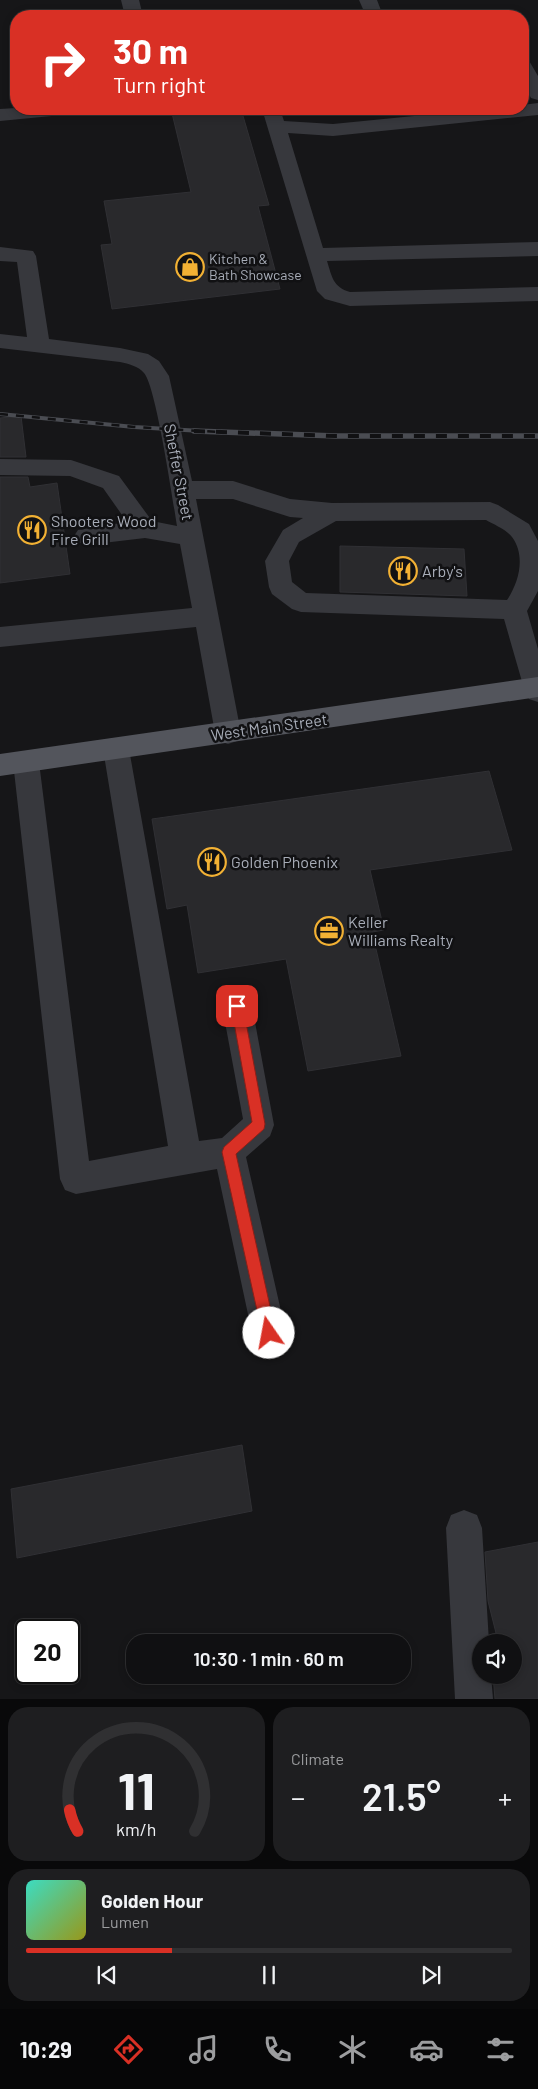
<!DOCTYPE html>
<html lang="en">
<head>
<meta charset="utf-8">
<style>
	body { margin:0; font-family:Barlow,sans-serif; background:#1e1e20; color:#f1f3f6; height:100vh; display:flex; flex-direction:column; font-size:19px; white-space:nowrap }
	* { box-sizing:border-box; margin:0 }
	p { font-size:16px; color:#9c9d9f }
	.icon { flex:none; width:28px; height:28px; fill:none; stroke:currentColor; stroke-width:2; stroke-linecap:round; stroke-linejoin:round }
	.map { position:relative; height:1699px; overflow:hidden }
	.panel { display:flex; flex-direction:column; gap:8px; padding:8px; background:#09090a; flex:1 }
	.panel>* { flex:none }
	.top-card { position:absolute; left:10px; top:10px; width:519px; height:105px; border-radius:20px; box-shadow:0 2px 8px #0003,0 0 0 1px #303032; background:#d93025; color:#fff; overflow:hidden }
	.fabs { position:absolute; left:472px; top:1634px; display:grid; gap:10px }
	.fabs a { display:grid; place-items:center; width:50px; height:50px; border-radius:50%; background:#101012; box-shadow:0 2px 8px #0003,0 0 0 1px #303032; font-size:25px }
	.speed { position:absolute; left:15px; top:1619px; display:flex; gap:10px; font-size:25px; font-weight:700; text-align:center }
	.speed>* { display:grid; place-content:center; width:65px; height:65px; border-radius:50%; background:#101012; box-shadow:0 2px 8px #0003,0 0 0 1px #303032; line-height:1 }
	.speed .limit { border:2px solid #111; border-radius:8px; background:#fff; color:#111 }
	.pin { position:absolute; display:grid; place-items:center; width:42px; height:42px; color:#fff; margin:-21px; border-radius:10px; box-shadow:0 2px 8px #0006 }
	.me { position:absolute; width:55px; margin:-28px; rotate:348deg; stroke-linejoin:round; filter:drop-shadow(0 0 4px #0008) }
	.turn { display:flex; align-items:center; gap:18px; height:105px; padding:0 20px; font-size:22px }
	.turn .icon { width:65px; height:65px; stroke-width:2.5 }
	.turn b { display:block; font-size:35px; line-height:42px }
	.big { font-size:38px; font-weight:600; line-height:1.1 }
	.panel .tile { flex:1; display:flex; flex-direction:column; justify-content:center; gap:8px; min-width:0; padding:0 18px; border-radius:20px; background:#1e1e20 }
	.panel .dial { align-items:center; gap:0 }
	.dial svg { height:130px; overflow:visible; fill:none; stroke:#303032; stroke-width:7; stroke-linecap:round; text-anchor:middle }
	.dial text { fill:#f1f3f6; stroke:none }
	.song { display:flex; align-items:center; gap:15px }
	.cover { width:60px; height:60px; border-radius:8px; background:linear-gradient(135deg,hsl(170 70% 55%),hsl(60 70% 35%)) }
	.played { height:5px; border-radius:2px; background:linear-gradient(90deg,#d93025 30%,#303032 30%) }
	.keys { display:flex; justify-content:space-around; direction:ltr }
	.heat { display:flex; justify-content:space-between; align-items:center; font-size:28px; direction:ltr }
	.panel .tiles { flex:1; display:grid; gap:8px; grid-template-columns:1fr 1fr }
	.tile:last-child { grid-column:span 2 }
	.trip { position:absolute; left:126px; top:1634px; width:285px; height:50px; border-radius:20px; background:#101012; box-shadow:0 2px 8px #0003,0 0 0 1px #303032; font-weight:600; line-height:50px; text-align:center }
	.tab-bar { display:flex; height:80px; justify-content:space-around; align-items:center; background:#060607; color:#9c9d9f }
	.tab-bar .icon { width:35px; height:35px }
	.tab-bar .current { color:#d93025 }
	.tab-bar b { font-size:22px; color:#f1f3f6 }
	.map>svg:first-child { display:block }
</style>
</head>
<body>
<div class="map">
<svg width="538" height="1699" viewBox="0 0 538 1699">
	<rect width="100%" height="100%" fill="#161618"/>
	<path fill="#29292c" stroke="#303034" d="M171,109H241L269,205L258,206L280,289L112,309L101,245L112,244L104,201L191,192Z
		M21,416L26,457H0V418Z
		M0,477H28L30,487L57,483L70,574L0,583Z
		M340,546L464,549L467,596L340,592Z
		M489,771L512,850L370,870L384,930L372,932L401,1056L308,1071L286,959L198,973L187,905L167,909L152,819Z
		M242,1445L252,1511L17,1558L11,1489Z
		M538,1542V1699H495L493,1675H514V1642H491L490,1635L496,1633L488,1601L485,1552Z"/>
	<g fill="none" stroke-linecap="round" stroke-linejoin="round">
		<path fill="#37383d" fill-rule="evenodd" d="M121,0H139L143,16H125Z
			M359,0H377L382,13L380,16H366Z
			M522,58L528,59L538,76V100L531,98L522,82Z
			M538,103V115L333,136L288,133L323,248L538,242V256L327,261C332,277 333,287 350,292L538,287V301L350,306L325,299L317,291L262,109H280L284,121L333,124L485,109H522V105Z
			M16,108V109H71L69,113L62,115L0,121V109Z
			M0,247L33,251L36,256L49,339L120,348L148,354L159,361L169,376L192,481H233L290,499L332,503L490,502L498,505L529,524L538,541V591L527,611L538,649V702L529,699L525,692L504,619L301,612L292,609L272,594L269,587L265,561L283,530L303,518L290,517L233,499H196L241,733L237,741L228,744L219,741L215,733L196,627L0,647V627L192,608L180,544L145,538L86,545L78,542L74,536L78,530L127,522L103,488L70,476L0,475V459L71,460L119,476L152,521L177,526C173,502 156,386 144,373C138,366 129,364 120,362L0,348V334L27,337L17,262L0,261ZM486,520C493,524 507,530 512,537C526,556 519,582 507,600L306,593L292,582L289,561L299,542L336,521Z
			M116,738L125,741L129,749L199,1141L222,1138L243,1119L222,1006L227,996L237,992L247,996L252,1006L274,1125L270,1136L246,1157L286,1333L281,1345L269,1350L257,1345L252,1333L217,1169L76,1194L65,1190L60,1179L13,762L17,754L26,751L35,754L39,762L89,1161L168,1146L103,749L107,741Z
			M464,1510L477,1515L482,1528L489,1642H481V1675H491L493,1699H455L446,1528L451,1515Z"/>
		<path fill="#53555c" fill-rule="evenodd" d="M538,677V697L0,776V754Z"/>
		<defs>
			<path id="rail-far1" d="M0,414L134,427L218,432"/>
			<path id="rail" d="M194,431L336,436H538"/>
		</defs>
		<use href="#rail-far1" stroke="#4a4c52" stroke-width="4"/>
		<use href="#rail" stroke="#4a4c52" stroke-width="5.5"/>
		<use href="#rail-far1" stroke="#111113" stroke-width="2.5" stroke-dasharray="8" stroke-linecap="butt"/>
		<use href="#rail" stroke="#111113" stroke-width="4" stroke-dasharray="11" stroke-linecap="butt"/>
	</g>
	<path fill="#d93025" stroke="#8d1f18" d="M237,1000L243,1006L265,1124L264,1129L236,1154L276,1333L274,1338L269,1340L264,1338L262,1333L222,1152L224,1147L252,1122L231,1006Z"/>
	<defs>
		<symbol id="shop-ring" viewBox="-11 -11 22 22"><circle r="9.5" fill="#111113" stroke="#f2b134" stroke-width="1.5"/><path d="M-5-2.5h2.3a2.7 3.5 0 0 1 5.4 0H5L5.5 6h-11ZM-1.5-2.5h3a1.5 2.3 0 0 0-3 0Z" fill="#f2b134"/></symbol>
		<symbol id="restaurant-ring" viewBox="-11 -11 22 22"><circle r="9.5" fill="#111113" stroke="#f2b134" stroke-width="1.5"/><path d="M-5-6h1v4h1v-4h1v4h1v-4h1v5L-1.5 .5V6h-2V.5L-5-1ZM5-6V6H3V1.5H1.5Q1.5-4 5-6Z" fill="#f2b134"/></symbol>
		<symbol id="office-ring" viewBox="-11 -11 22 22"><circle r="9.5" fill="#111113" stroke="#f2b134" stroke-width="1.5"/><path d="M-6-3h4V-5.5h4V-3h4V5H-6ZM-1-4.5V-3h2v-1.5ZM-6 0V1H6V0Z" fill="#f2b134"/></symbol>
	</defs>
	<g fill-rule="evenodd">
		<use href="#shop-ring" x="174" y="251" width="32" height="32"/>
		<use href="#restaurant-ring" x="16" y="514" width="32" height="32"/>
		<use href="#restaurant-ring" x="387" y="555" width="32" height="32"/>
		<use href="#restaurant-ring" x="196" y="846" width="32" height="32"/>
		<use href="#office-ring" x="313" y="915" width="32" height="32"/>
	</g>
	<g text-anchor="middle" stroke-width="5" stroke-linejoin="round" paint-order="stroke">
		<g font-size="14" fill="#a8adb8" stroke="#111113" text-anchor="start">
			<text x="209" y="264">Kitchen &amp;<tspan x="209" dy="16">Bath Showcase</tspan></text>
		</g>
		<g font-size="16" fill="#a8adb8" stroke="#111113">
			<text transform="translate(179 472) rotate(79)" y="6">Sheffer Street</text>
			<text transform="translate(269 727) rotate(-8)" y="6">West Main Street</text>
		</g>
		<g font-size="16" fill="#a8adb8" stroke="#111113" text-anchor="start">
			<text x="51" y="527">Shooters Wood<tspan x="51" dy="18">Fire Grill</tspan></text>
			<text x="422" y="577">Arby's</text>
			<text x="231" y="868">Golden Phoenix</text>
			<text x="348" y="928">Keller<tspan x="348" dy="18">Williams Realty</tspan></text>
		</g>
	</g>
</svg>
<div class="fabs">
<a><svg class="icon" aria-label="sound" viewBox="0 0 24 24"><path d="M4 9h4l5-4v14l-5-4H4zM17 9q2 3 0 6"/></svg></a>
</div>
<div class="speed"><div class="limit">20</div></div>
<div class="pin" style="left:237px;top:1006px;background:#d93025"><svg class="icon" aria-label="arrive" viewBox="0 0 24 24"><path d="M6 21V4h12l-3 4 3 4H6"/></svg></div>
<svg class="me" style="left:269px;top:1333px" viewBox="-20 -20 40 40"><circle r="19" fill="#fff"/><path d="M0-13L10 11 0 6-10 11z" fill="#d93025"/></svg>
<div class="trip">10:30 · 1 min · 60 m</div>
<div class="top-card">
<div class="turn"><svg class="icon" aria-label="right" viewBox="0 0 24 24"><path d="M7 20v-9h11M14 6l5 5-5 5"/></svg><div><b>30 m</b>Turn right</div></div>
</div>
</div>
<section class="panel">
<div class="tiles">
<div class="tile dial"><svg viewBox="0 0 100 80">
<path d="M14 69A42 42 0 1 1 86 69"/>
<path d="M14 69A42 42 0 0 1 9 56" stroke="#d93025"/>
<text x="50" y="56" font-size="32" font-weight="700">11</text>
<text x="50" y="72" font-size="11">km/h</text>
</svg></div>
<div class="tile"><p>Climate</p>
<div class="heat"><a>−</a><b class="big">21.5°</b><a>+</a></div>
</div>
<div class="tile">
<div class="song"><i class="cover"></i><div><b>Golden Hour</b><p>Lumen</p></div></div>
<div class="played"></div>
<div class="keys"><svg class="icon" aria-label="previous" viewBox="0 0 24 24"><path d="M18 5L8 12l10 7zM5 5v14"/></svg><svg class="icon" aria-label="pause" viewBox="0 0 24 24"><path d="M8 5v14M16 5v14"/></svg><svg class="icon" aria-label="next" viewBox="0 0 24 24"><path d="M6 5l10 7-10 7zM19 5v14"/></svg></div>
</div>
</div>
</section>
<nav class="tab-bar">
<b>10:29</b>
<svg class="icon current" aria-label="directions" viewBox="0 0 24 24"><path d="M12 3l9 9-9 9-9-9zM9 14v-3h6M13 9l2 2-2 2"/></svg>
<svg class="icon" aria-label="music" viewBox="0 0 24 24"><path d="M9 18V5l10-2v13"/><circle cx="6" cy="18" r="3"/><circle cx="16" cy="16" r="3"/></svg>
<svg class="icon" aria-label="phone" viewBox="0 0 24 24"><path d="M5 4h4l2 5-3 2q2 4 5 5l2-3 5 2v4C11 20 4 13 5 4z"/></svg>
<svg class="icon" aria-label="climate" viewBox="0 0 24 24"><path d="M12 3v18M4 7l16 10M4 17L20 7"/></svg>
<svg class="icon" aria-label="car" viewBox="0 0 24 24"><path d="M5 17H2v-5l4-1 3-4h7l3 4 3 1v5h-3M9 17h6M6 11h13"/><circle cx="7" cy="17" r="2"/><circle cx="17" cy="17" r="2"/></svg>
<svg class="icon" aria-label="filters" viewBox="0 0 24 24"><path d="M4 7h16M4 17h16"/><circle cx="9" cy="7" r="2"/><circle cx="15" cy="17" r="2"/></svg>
</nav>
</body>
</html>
